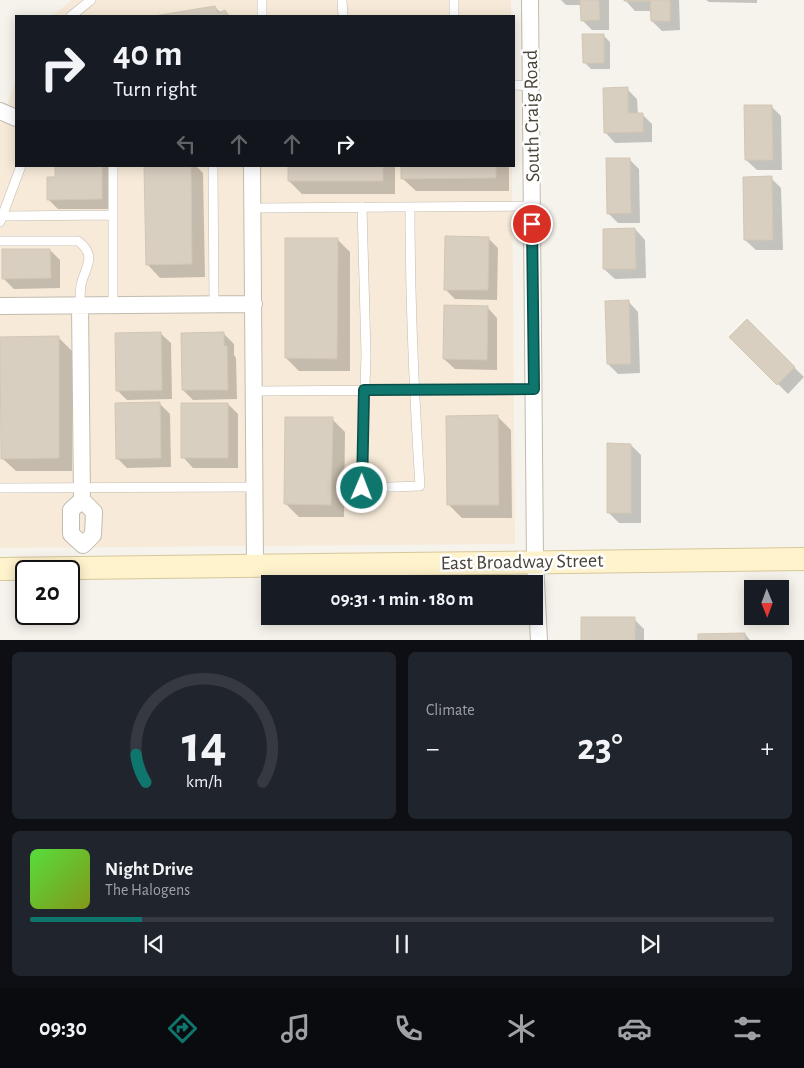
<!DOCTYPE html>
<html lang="en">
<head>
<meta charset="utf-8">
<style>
	body { margin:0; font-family:"Alegreya Sans",sans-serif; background:#20242c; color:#f1f3f6; height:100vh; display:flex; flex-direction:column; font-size:19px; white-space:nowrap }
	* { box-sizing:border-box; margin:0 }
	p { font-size:16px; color:#9ea1a6 }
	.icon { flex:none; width:28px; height:28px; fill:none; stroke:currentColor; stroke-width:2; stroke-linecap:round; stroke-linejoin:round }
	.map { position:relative; height:640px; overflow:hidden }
	.drawer { display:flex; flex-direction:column; gap:12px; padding:12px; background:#0d0f14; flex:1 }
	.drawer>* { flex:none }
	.hud { position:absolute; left:15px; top:15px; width:500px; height:152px; border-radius:0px; box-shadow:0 2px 12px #0003; background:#171b24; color:#f1f3f6; overflow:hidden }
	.needle { width:32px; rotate:179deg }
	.fabs { position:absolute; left:744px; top:580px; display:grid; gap:10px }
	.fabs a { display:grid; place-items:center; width:45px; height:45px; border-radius:0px; background:#171b24; box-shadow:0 2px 12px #0003; font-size:25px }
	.speed { position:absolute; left:15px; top:560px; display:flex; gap:10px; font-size:25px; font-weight:700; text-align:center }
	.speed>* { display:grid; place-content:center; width:65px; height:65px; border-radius:50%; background:#171b24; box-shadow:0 2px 12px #0003; line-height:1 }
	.speed .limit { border:2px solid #111; border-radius:8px; background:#fff; color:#111 }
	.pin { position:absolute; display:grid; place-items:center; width:42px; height:42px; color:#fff; margin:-21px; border:2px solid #fff; border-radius:50%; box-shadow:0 1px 5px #0007 }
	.me { position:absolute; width:55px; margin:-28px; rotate:1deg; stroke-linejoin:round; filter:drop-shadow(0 0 4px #0008) }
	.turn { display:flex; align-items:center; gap:18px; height:105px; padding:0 15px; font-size:22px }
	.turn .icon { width:65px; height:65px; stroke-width:2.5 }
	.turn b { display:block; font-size:35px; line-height:42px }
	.lanes { display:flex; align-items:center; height:48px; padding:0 15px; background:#0003; justify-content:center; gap:25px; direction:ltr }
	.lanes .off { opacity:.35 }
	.big { font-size:38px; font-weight:600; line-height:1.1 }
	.drawer .card { flex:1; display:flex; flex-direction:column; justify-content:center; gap:8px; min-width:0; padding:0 18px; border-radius:8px; background:#20242c }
	.drawer .dial { align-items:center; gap:0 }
	.dial svg { height:130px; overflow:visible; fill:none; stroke:#363941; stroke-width:7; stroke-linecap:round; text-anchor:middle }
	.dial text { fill:#f1f3f6; stroke:none }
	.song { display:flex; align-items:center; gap:15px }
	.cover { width:60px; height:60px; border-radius:8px; background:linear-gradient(135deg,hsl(110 70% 55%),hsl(70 70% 35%)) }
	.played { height:5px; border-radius:2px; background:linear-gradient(90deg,#0f766e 15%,#363941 15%) }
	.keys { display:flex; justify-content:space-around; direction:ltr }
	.heat { display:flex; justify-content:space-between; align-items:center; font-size:28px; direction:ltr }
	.drawer .tiles { flex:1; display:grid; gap:12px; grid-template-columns:1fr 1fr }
	.card:last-child { grid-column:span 2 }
	.trip { position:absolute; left:261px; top:575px; width:282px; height:50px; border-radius:0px; background:#171b24; box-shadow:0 2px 12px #0003; font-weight:600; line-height:50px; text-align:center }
	.menu { display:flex; height:80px; justify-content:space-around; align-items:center; background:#090b0e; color:#9ea1a6 }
	.menu .icon { width:35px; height:35px }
	.menu .active { color:#0f766e }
	.menu b { font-size:22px; color:#f1f3f6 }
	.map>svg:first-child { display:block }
</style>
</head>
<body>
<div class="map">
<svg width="804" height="641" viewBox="0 0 804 641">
	<rect width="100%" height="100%" fill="#f6f3ec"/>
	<path fill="#f7ead8" d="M72,0H511V16H52Z
		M16,80V166H512L515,544L0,548V124Z"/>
	<path fill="#0003" d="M561,0H609V30H592L582,20V5H566Z
		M625,0H679L680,30L662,31L652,21V11H635Z
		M706,0H757V3L709,2Z
		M215,7L221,13L225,11L230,16H162Z
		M603,35L610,42V69H591L584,62Z
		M627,89L637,99L638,114H642L652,124V142L615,143L605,132Z
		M771,106L781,116L782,170H757L746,160Z
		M629,159L639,169L640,223H618L608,213Z
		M56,166H108L111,169L112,209H58L48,199L57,178Z
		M146,166H196L203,173L205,277L160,278L147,264Z
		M289,166H395V194H302L289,181Z
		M402,166H509V191H416L402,178Z
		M771,178L781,188L783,250H756L745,240Z
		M635,229L645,240L646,278L615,279L604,269Z
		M488,238L498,248L497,300L455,299L445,289Z
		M337,239L350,252V371H299L286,358Z
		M50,250L60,260V288L14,289L4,279Z
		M628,301L638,312L640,373L618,374L608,364Z
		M487,307L497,318V370L455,369L444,359Z
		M747,321L804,377L788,394L731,337Z
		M160,333L171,343L172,399L127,400L117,390Z
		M224,334L234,344V355L236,358L237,399L193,400L183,390Z
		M59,338L72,351V471H16L2,458Z
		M160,404L170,414L171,467L127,468L117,458Z
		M228,404L238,414V468H193L183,457Z
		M497,416L511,430L512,518H462L449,505Z
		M332,419L345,432L344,517H299L285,503Z
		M631,445L641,455V523H619L609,513Z
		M634,619L644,629V641H582Z
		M745,634L751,641H699Z"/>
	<path fill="#d8cfc1" stroke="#d3c7b4" d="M580,0H599L600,20L581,21Z
		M624,0H670V21H651L650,1H624Z
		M215,6L218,13L225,10L228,16H154Z
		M582,34H604V63H583Z
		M628,87V113H643V132L604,133L603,88Z
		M744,105H772L773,160H745Z
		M606,158H630L631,213L607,214Z
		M55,166H102V199L47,200V177H55Z
		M144,166H191L192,264L146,265Z
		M288,166H383V181H288Z
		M401,166H496V178L401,179Z
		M772,176L773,240H744L743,177Z
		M635,228L636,269H603V229Z
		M445,236L489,237L488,290H444Z
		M285,238H338L337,359L285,358Z
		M2,249H50L51,278L2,279Z
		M629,300L631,364H607L605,301Z
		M444,305L488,306L487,360L443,359Z
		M747,319L795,367L777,385L729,337Z
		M161,332L162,390L116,391L115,333Z
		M224,332V346H227L228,390H182L181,333Z
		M59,336V458L1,459L0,337Z
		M160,402L161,458L116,459L115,403Z
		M181,403H228V458H181Z
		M498,415L499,505H447L446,416Z
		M285,417H333L331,505L284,504Z
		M607,443L631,444V513H607Z
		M581,617H635V641H581Z
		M745,633V641H698V634Z"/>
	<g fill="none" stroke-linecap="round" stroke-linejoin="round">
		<defs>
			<path id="lane" d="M262,0V16
				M342,0L343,16
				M454,0V16
				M71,16L91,0
				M514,85L531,86
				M213,166L214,304
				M362,207L366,354L362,488L420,486C414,393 410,300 410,207
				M253,208L532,206
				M3,216L113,215
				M0,222L21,166
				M0,241H78C98,256 85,267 81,285C80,292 80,299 80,306
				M113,305V166
				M254,391L533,389
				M0,488L254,487"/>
			<path id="street" d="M530,0L535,561L539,641
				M0,111L16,118
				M252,166L255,565
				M0,306L254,304
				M80,306L82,500L94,512L93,535L83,545L71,534V510L82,500"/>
			<path id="secondary" d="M0,569L804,559"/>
		</defs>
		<use href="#lane" stroke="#c2bbae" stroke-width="10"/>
		<use href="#street" stroke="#c2bbae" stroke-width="18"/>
		<use href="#secondary" stroke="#d6c79b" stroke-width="24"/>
		<use href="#lane" stroke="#fff" stroke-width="9"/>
		<use href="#street" stroke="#fff" stroke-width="16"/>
		<use href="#secondary" stroke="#fff3cd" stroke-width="22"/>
	</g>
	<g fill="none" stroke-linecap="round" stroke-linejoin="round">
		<defs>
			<path id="route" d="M362,488L364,390L534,389L532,224"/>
		</defs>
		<use href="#route" stroke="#0a4d48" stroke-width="12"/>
		<use href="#route" stroke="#0f766e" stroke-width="9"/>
	</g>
	<g text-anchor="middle" stroke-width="5" stroke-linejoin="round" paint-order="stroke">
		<g font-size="20" fill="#4b4439" stroke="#fff">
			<text transform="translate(531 116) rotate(-91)" y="7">South Craig Road</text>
			<text transform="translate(522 561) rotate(-1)" y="7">East Broadway Street</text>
		</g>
	</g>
</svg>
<div class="fabs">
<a><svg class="needle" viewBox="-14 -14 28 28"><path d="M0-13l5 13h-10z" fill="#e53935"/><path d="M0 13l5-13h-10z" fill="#9ea1a6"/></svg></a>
</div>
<div class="speed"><div class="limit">20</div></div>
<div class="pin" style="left:532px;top:224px;background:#d93025"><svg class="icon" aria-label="arrive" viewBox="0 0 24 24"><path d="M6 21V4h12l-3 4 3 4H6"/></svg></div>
<svg class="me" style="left:362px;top:488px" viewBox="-20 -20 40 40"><circle r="17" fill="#0f766e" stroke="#fff" stroke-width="3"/><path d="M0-11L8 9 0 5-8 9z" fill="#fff"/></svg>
<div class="trip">09:31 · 1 min · 180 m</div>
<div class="hud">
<div class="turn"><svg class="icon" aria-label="right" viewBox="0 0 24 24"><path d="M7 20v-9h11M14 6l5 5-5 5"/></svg><div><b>40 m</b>Turn right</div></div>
<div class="lanes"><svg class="icon off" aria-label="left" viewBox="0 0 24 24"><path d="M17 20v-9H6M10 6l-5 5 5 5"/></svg><svg class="icon off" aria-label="ahead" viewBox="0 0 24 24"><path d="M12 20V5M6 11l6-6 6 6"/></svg><svg class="icon off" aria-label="ahead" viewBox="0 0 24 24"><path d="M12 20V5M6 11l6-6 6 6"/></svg><svg class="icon" aria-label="right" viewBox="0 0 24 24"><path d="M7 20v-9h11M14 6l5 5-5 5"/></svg></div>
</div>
</div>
<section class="drawer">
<div class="tiles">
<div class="card dial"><svg viewBox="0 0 100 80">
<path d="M14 69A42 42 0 1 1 86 69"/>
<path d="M14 69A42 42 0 0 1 8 52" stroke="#0f766e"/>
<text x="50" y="56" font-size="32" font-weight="700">14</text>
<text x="50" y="72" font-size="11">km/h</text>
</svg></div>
<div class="card"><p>Climate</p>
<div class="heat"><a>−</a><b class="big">23°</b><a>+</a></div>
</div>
<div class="card">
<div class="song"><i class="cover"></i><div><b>Night Drive</b><p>The Halogens</p></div></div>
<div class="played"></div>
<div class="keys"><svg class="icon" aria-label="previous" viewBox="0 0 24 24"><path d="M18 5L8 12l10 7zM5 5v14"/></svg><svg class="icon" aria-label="pause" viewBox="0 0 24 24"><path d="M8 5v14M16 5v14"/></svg><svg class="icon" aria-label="next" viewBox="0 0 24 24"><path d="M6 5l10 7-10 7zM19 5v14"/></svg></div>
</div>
</div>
</section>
<nav class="menu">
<b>09:30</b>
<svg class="icon active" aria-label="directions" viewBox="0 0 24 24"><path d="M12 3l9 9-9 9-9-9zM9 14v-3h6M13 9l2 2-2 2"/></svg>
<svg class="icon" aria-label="music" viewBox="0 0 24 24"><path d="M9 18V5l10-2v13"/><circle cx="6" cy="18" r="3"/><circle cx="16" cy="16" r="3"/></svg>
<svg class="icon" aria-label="phone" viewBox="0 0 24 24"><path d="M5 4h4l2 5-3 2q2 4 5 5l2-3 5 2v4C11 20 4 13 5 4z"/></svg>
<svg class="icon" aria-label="climate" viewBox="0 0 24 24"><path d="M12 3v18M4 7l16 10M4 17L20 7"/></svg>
<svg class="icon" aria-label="car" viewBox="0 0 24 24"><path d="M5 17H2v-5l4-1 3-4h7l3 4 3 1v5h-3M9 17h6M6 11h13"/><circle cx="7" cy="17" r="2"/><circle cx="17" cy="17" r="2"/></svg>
<svg class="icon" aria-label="filters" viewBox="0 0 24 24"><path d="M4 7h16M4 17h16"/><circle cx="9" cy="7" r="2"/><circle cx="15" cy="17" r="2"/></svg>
</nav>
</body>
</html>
